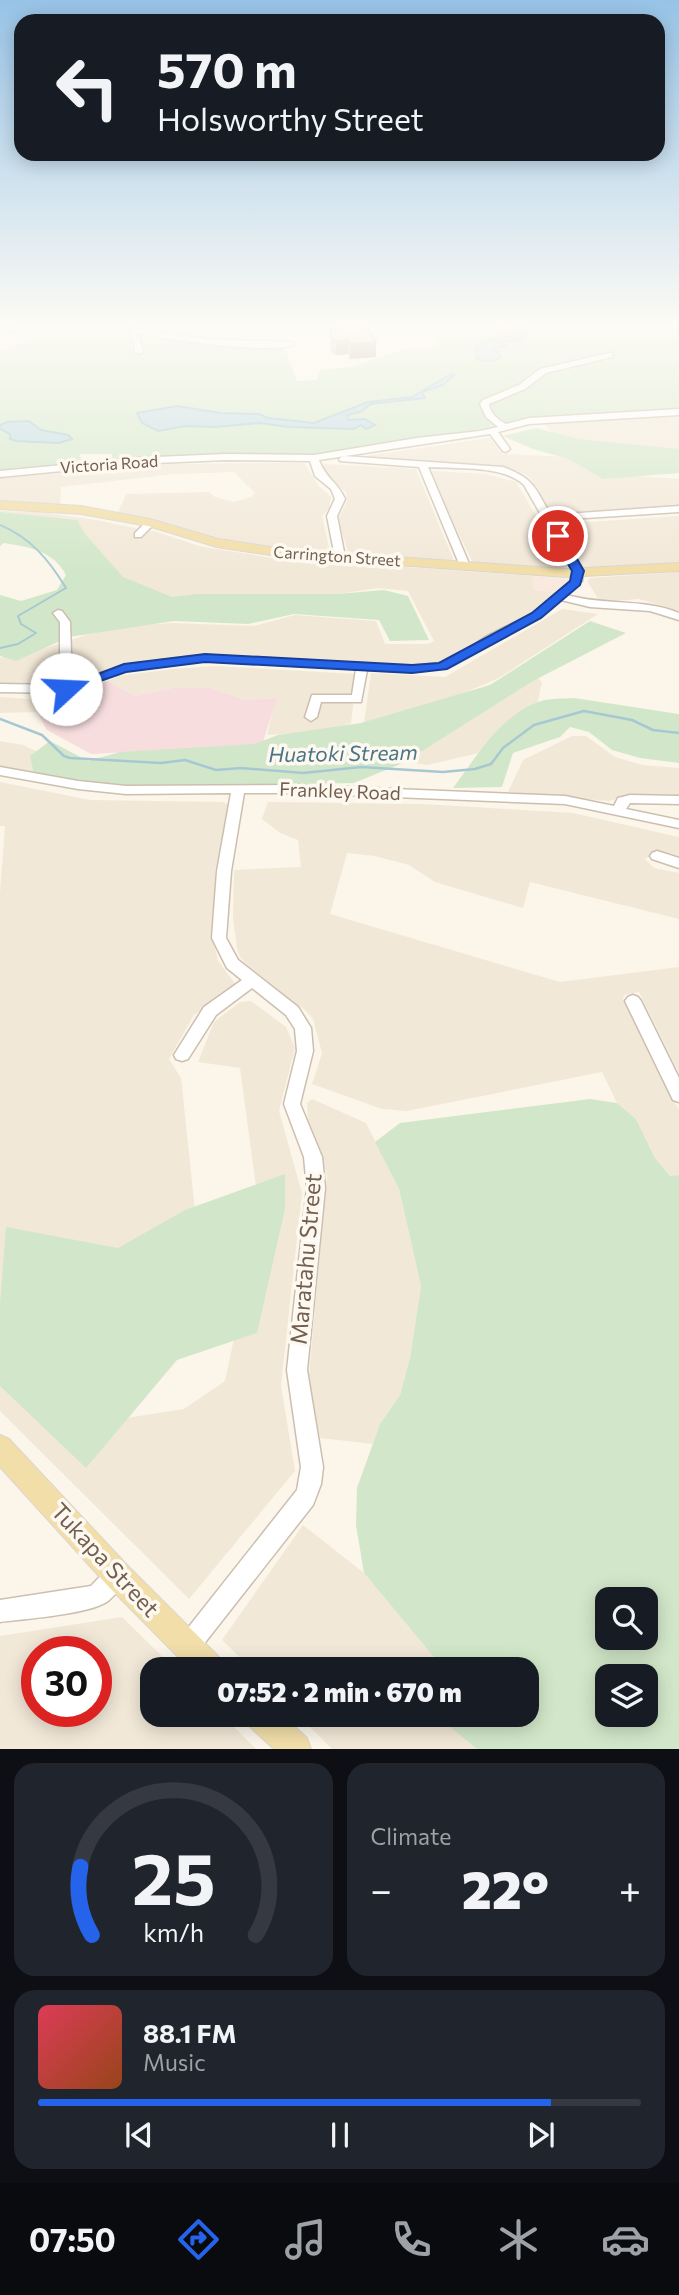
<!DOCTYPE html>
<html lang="en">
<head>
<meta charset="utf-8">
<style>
	body { margin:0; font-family:Commissioner,sans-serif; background:#20242c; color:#f1f3f6; height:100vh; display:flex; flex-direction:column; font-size:26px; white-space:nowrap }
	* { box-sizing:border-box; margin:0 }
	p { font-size:23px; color:#9ea1a6 }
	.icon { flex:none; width:38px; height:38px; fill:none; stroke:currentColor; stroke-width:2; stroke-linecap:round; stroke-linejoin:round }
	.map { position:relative; height:1749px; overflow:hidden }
	.details { display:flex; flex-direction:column; gap:14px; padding:14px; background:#0d0f14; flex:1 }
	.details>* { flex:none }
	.guide { position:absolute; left:14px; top:14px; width:651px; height:147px; border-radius:21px; box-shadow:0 4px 18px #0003; background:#171b24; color:#f1f3f6; overflow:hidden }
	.fabs { position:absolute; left:595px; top:1587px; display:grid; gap:14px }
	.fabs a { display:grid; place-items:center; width:63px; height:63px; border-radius:14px; background:#171b24; box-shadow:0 4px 18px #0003; font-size:35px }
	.speed { position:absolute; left:21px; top:1636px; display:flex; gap:14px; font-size:35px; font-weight:700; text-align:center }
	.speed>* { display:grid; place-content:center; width:91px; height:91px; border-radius:50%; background:#171b24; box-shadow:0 4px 18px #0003; line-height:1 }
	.speed .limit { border:10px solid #d22; background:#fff; color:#111 }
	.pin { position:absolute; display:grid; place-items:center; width:60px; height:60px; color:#fff; margin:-30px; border:4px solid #fff; border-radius:50%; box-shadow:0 2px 7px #0007 }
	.me { position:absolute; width:77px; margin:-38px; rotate:70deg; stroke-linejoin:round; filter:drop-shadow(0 0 5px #0008) }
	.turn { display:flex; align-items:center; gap:24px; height:147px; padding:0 28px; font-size:32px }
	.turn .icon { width:91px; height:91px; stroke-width:2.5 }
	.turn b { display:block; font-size:49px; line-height:60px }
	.big { font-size:52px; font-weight:800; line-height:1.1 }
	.details .card { flex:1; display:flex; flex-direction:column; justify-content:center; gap:10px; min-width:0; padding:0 24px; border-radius:21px; background:#20242c }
	.details .dial { align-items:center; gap:0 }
	.dial svg { height:182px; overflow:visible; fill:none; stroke:#363941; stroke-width:7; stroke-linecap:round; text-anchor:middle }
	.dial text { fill:#f1f3f6; stroke:none }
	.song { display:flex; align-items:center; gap:21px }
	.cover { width:84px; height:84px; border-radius:10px; background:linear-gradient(135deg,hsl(350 70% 55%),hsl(20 70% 35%)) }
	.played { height:7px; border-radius:4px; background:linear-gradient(90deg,#2563eb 85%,#363941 85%) }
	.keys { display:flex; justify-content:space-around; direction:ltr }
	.heat { display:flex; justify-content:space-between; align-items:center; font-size:38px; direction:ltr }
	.details .tiles { flex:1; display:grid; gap:14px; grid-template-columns:1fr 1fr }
	.card:last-child { grid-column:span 2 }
	.trip { position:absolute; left:140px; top:1657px; width:399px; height:70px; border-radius:21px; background:#171b24; box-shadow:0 4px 18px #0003; font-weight:800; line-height:70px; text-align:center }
	.dock { display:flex; height:112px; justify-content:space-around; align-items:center; background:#090b0e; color:#9ea1a6 }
	.dock .icon { width:49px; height:49px }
	.dock .active { color:#2563eb }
	.dock b { font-size:32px; color:#f1f3f6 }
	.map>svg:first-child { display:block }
</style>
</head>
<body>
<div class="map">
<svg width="679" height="1749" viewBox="0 0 679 1749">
	<rect width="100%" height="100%" fill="#fbf6e9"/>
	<path fill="#f2e8d8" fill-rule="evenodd" d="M679,416V453L554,438L545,423Z
		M490,438L503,454L572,457L604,474L679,479V508L553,516L531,479L523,473L365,459L366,456Z
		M304,463L319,486L331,497L329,508L322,516L330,552L327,554L261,549L116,517L126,494L209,492L215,497L234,502L251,497L255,493L234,472L174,474L61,487L60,507L0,505V478L170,464Z
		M326,464L416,469L454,561L349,555L338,519L347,501L346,492L328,479L323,465Z
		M433,471L486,474L516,482L567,568L563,572L474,565L429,473Z
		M0,511L39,512L96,520L139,529L133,537L140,538L147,530L157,532L199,546L273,558L534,576L533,590L560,592L530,615L486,637L438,668L428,671L206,659L145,664L56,687H0V658L42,649L112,627L172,623L254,626L295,615L376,621L385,644H428L434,641L408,591L378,588L338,594L173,598L155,593L0,524Z
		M679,516V566L586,573L558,524Z
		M679,572V611L639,599L604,602L599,600L587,581L590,578Z
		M562,609L598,614L497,679L451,698L364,723L371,673L445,677Z
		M523,664L542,682L536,710L483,752L427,765L396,761L481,702Z
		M215,666L357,674L351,723L330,731L267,735L276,698L245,700L211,688H172L135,696L108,681L119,676L172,669Z
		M73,696H77L75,706L37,712L0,713V697L42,700Z
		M572,736H586L615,757L642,765L679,768V799L627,795L609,801L508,792L523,760Z
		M0,741L23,745L45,755L39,775L0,767Z
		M0,782L90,800L222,802L230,805L215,871V948L218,961L236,985L194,1015L169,1059L181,1078L196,1220L88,1424L184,1409L225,1381L260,1216L240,1068L198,1062L214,1022L240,1002L251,1001L286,1027L295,1048L279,1111L302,1193L281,1385L295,1471L189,1599L0,1411V893L5,826H0Z
		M268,802L423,804L573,813L679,837V863L652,855L645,859L654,868L679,873V919L530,882L523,908L435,882L409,865L375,856L347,853L330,914L560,982L679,967V1073L639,992L624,995L623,1000L679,1110V1175L670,1176L655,1158L636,1119L617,1103L602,1072L407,1111L382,1109L312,1084L322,1053L313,1019L305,1010L262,981L240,957L237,948L233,918L234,870L301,867L298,840L280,833L262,819Z
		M312,1099L366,1123L399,1189L421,1286L410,1358L400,1395L380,1424L373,1444L320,1438L308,1387L327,1176L308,1119L307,1103Z
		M303,1525L364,1573L438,1662L436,1670L252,1669L222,1640Z
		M122,1617L175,1669L152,1670V1715H222L256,1749H0V1636ZM37,1652H96V1712H37Z
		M298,1715H435L477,1749H332Z"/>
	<path fill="#fae9de" d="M534,576L571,579L573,581L560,592L533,590Z"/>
	<path fill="#f7ddde" d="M108,681L135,696L172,688H211L245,700L277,698L262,745L91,754L47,730L37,712L75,706L77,691Z"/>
	<path fill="#d2e7c9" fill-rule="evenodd" d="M96,327L95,334L285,348L297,381L316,380L321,370L355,366L403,349L439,347L434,330L451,327H679V412L515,421L460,434L417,438L314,455H213L112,459V454H80L81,461L0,471V351L40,336L44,329Z
		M536,428L578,439L679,449V473L603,479L569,459L533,449L503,436Z
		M0,512L77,520L85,534L123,577L172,597L197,594H337L384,590L408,596L429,640L390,641L379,620L294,614L248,624L174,621L69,637L16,661L0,656V595L21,601L57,590L66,575C54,551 29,547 4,543L0,546Z
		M590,621L626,633L533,681L403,763L354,783L104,788L34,774L30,756L50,741L88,761L120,752L254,744L278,735L361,723L490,685Z
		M574,698L679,714V763L640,758L612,750L589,732L570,727L560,737L513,753L502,787L453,788C477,756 501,714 541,701C551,698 563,699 574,698Z
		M590,1099L617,1103L636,1119L655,1158L670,1176L679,1175V1749H477L435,1715H527V1670L436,1669L438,1662L364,1573L356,1525L357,1488L380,1424L400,1395L410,1358L421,1286L399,1189L375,1142L400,1123ZM607,1600H646V1638H607ZM607,1676H646V1715H607Z
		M285,1174V1209L257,1333L177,1360L86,1468L0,1386V1304L6,1227L118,1248L185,1210Z"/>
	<path fill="#bfdae3" stroke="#a7c8d3" stroke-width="2" d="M513,327H532L526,330L527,335L517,341H506V345L494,349L501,357C493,363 487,361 477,359L475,348L488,341H497L490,339L497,336L516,338Z
		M451,374L454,375L443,385L422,392L425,398L371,404L360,412L347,415L349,420L365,419L375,425L366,429L361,425L354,429L289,427L260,423L215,427L185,426L158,431L142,423L137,413L177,406L221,413L259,414L268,418L314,423L368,402L412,397Z
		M29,421L41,430L68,435L72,439L59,443L16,441L10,439V434L0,429V425L7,422Z"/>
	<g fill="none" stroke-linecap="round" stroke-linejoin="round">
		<path stroke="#a7c8d3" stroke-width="2" d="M0,525C31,538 49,560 66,588L18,616L21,624L36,633L18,644L0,648"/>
		<path stroke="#a7c8d3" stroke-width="2.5" d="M0,719L42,735L64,756L70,758L161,763L185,760L216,770L241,768L303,773L361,767L443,772L475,769L491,764L503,748L534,725L584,711L632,720L653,730L679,733"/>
		<defs>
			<path id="minor" d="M57,327L53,329L0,332V328Z
				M124,327L207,339L292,342L296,344C275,355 165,340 138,333L143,352L139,354L135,352C134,341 133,333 124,327Z
				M609,353H612V357L546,373L525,389L489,404C490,413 498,420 506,424L529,418L679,409V415L529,424L498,432L510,449L506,452L503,451L490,434L319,460C326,479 337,481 345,499L337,516L345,557L340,560L335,557L327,516L335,499L331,489L315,476L310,461L225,460L134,464L0,477V471L134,458L225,454L314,455L417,438L480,431L498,427L486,417L480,404L483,400L519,385L540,369Z
				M343,456L503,467C535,479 534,487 551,515L679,506V512L554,520L583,571L582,581L567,595C604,606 643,598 679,613V620L650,611L590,607L561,600L540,618L446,668L412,672L367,670L361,702H321L317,717L311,721L305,717L312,695H352L356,669L205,661L126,671L66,693L0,692V684L60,685V622L53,613L58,610L62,611L70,622L72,683L124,665L205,655L412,666L440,663L460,654L487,636L532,614L572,580L573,571L524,485C504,465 456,469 428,467L470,566L465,569L460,566L419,467L340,461L339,459Z
				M147,521L155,523L141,537H135V533Z
				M0,767L78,781L126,786L297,785L565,796L614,806L618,798L630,795L679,796V804L630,803L626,809L679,820V828L565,804L297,793H244L231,871L226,938L238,960L298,1007L311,1028L313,1051L300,1104L322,1157L325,1188L307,1370L323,1467L321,1484L313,1505L196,1654L188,1658L180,1654L176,1646L180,1638L297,1490L301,1467L287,1370L307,1188L304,1157L284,1104L297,1051L295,1029L286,1015L252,988L216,1015L188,1059L182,1061L176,1059L174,1055L204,1007L242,980L227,968L212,938L217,871L231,793L126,794L78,789L0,775Z
				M657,851L679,858V868L652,859L650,856L652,853Z
				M633,995L638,997L641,1001L679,1078V1102L673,1100L625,1001L628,997Z
				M117,1564L125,1567L128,1575C124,1585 116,1594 108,1601C91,1614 24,1619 0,1622V1600L91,1586L109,1567Z"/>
			<path id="major" d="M0,501L81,506L150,519L218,539L283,549L566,569L679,563V571L566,577L283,557L217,547L148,526L81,514L0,509Z
				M0,1435L9,1439L127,1565L222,1660L227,1670H191L107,1585L0,1467Z
				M245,1715H282L307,1738L311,1749H274L249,1726Z"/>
		</defs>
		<use href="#minor" stroke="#ccbfb0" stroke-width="3"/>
		<use href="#major" stroke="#dbd5d1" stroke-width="2"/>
		<use href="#minor" fill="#fff" fill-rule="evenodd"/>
		<use href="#major" fill="#f2dea9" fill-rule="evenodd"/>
	</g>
	<path fill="#cab8a7" d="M495,327H519L516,338L495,335Z
		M330,329L376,342V357L350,359L348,354L336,355L331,352Z"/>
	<path fill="#a49688" d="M517,327H519V331L516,338Z
		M348,340V354L336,355V341Z
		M376,342V357L350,359V344Z"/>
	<path fill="#ebd6c2" stroke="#a49688" stroke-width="2" d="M352,327H366L376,342L350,344L348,340L336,341L331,338L330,329Z"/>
	<linearGradient id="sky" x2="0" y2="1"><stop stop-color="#97c3e6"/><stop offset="0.57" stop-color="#fdfbf5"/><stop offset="1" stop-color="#fdfbf5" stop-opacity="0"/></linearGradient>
	<rect width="679" height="572" fill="url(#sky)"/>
	<path fill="#2563eb" stroke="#184099" stroke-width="2" d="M554,533H562L584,571L580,585L541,618L447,669L412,673L205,662L126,672L66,693L59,689L124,664L205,654L412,665L439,663L532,613L570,581L572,571L552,536Z"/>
	<g text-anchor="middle" stroke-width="7" stroke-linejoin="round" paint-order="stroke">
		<g font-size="16" fill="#735f4f" stroke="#fdf9f0">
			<text transform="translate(109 464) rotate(-4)" y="6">Victoria Road</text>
			<text transform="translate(337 556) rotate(4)" y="6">Carrington Street</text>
		</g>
		<g font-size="19" fill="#735f4f" stroke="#fdf9f0">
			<text transform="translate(340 791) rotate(2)" y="7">Frankley Road</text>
		</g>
		<g font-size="21" font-style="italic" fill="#4b7484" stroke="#fdf9f0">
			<text transform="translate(343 754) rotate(-1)" y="7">Huatoki Stream</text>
		</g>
		<g font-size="23" fill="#735f4f" stroke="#fdf9f0">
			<text transform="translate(306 1259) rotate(-85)" y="8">Maratahu Street</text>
			<text transform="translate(105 1560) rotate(47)" y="8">Tukapa Street</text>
		</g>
	</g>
</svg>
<div class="fabs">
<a><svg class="icon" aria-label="search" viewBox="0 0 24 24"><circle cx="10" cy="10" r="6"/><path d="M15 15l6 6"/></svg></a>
<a><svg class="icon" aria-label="layers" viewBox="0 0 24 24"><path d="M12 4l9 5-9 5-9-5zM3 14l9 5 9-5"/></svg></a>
</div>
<div class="speed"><div class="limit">30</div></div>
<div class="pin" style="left:558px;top:536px;background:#d93025"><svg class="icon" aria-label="arrive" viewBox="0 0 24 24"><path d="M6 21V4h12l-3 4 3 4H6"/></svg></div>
<svg class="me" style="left:66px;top:689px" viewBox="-20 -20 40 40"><circle r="19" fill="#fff"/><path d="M0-13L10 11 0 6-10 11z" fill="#2563eb"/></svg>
<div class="trip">07:52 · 2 min · 670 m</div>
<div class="guide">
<div class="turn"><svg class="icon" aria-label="left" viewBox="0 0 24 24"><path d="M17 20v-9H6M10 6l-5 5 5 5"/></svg><div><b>570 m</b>Holsworthy Street</div></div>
</div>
</div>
<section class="details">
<div class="tiles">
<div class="card dial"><svg viewBox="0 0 100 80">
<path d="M14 69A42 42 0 1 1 86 69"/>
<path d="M14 69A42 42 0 0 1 9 39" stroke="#2563eb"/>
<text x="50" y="56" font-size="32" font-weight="700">25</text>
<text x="50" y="72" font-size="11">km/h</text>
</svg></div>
<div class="card"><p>Climate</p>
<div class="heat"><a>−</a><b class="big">22°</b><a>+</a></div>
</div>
<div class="card">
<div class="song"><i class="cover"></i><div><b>88.1 FM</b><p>Music</p></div></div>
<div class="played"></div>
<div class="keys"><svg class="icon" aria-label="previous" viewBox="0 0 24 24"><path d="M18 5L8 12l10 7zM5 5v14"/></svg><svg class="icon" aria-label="pause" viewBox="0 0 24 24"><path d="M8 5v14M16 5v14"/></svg><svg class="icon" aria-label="next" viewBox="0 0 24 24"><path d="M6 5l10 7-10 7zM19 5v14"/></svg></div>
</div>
</div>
</section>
<nav class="dock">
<b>07:50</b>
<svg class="icon active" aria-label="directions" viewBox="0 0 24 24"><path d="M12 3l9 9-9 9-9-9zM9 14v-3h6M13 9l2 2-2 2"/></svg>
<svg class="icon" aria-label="music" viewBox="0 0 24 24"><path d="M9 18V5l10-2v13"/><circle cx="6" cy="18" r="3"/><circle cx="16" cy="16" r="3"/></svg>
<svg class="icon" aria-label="phone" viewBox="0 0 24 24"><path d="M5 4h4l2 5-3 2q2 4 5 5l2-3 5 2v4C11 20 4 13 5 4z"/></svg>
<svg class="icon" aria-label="climate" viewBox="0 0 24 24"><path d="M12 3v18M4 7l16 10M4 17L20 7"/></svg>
<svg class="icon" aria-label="car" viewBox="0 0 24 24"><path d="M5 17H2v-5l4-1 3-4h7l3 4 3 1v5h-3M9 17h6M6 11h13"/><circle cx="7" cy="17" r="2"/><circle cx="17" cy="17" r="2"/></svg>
</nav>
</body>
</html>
